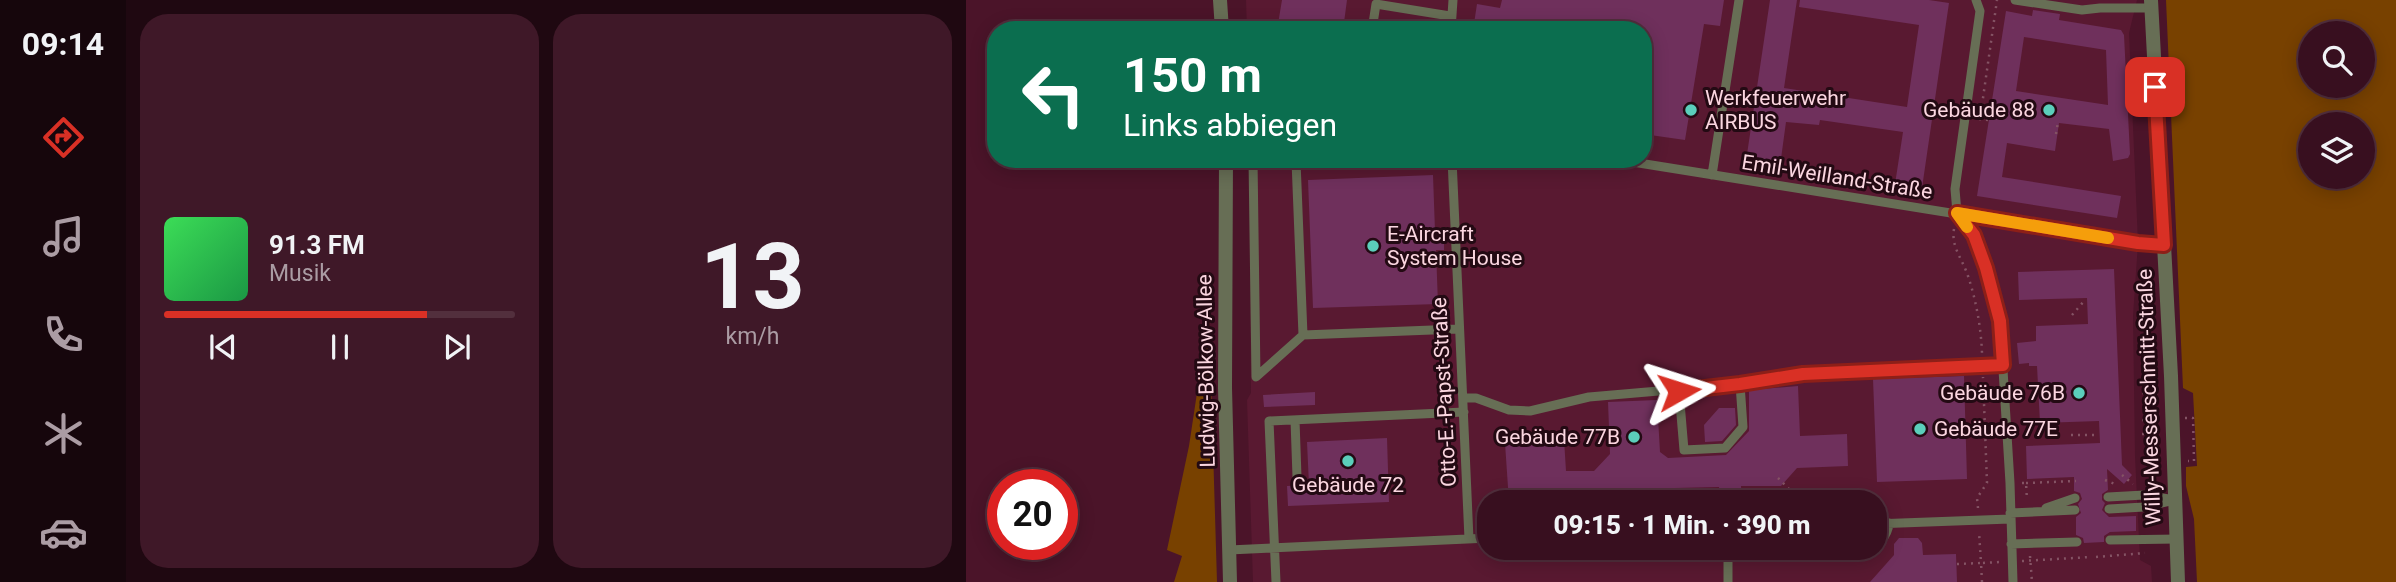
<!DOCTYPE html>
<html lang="de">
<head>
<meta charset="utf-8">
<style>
	body { margin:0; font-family:Roboto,sans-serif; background:#3f1828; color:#f1f3f6; height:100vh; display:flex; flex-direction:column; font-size:26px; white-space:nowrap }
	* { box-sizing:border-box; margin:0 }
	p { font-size:23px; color:#ab9ca4 }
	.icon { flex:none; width:38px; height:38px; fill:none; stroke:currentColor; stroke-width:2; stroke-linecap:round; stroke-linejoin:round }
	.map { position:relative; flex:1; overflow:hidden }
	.details { display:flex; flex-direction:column; gap:14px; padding:14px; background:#1f0811; width:840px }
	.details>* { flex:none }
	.top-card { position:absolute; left:21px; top:21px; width:665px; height:147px; border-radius:28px; box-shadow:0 4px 18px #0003,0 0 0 2px #522f3d; background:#0b6e4f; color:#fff; overflow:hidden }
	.fabs { position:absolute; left:1332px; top:21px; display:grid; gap:14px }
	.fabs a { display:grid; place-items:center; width:77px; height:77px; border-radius:50%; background:#380f1f; box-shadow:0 4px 18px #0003,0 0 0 2px #522f3d; font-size:35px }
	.speed { position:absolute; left:21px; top:469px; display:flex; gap:14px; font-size:35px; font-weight:700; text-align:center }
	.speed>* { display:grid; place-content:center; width:91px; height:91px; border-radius:50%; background:#380f1f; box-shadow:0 4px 18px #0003,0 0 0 2px #522f3d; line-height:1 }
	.speed .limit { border:10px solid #d22; background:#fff; color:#111 }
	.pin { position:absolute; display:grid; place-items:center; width:60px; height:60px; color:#fff; margin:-30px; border-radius:14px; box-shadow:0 4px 10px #0006 }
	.me { position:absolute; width:77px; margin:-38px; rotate:84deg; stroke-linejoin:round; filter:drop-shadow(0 0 5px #0008) }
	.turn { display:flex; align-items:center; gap:24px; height:147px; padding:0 21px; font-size:32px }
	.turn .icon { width:91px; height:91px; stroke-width:2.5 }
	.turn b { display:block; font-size:49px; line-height:60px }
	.details .card { flex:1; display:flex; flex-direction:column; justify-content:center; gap:10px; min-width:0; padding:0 24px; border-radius:28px; background:#3f1828 }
	.details .dial { align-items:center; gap:0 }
	.dial b { font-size:91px; line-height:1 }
	.song { display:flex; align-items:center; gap:21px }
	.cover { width:84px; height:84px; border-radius:10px; background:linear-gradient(135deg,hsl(130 70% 55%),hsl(140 70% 35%)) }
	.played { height:7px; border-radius:4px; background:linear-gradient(90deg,#d93025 75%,#522f3d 75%) }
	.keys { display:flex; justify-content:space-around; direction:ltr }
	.details .tiles { flex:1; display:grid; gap:14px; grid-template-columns:repeat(2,1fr) }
	.trip { position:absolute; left:511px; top:490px; width:410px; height:70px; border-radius:28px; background:#380f1f; box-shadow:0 4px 18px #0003,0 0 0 2px #522f3d; font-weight:800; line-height:70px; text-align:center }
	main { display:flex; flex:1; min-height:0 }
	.dock { display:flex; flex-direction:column; width:126px; justify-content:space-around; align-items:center; background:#16060c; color:#ab9ca4 }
	.dock .icon { width:49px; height:49px }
	.dock .active { color:#d93025 }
	.dock b { font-size:32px; color:#f1f3f6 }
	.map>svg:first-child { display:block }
</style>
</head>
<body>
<main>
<nav class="dock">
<b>09:14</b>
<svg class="icon active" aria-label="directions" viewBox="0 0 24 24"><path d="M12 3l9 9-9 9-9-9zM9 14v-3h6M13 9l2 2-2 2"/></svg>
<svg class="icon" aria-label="music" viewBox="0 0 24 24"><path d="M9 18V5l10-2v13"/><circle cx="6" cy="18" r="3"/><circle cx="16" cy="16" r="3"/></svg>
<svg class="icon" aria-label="phone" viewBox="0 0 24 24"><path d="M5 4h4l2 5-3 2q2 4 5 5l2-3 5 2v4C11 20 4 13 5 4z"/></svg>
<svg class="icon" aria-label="climate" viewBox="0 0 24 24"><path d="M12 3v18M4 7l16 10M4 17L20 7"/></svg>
<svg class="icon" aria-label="car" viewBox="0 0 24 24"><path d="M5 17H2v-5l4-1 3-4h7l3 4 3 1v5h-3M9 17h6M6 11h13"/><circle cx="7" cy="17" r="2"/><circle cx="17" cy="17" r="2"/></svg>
</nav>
<section class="details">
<div class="tiles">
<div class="card">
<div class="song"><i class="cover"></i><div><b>91.3 FM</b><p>Musik</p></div></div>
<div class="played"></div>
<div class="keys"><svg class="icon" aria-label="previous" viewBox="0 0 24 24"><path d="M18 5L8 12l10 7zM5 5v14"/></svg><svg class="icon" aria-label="pause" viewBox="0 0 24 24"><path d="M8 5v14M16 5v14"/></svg><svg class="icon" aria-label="next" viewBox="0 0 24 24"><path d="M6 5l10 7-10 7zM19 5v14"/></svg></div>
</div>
<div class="card dial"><b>13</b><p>km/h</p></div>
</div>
</section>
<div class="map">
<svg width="1430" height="582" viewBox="0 0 1430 582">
	<rect width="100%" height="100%" fill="#4b1429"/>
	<path fill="#591931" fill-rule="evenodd" d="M280,0H1171L1163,33L1172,243L1167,316L1169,456L1174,560L1185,566L1186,582H287L281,400L285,393L283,159H677V30H281ZM523,502H908V548H523Z"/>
	<path fill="#784100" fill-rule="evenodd" d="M1200,0H1430V582H1231L1228,519L1220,486V467L1231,466L1227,393L1217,388ZM1344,33H1396V86H1344ZM1344,124H1396V177H1344Z
		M243,313L251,582H208L216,556L201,550L223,446Z"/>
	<path fill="#6f305c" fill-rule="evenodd" d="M316,0H381L377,30H311Z
		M536,0H758L754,26L738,24L719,140L677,134V30H507L511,4L534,8Z
		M804,0H831L818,88L941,107L953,25L833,7L834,0H963L983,3L956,188L929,184L937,132L854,120L853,125L820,122L814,166L780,161Z
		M1067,10L1094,14L1093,20L1155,30L1158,35L1164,154L1162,158L1147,161L1143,129L1093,123L1089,151L1041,143L1036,177L1155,196L1151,218L1011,196L1040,11L1066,16ZM1058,37L1140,50L1142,105L1050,91Z
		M467,175L469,231H478V250H470L472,304L347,308L342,180Z
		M1148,269L1156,465L1166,475L1158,484L1141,469L1142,490L1136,494V500L1139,503L1136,510L1143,517L1170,516V531L1144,532L1138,536V542L1118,543L1117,538L1110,535V517L1115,513L1112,504L1116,499L1114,493L1108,491V477L1061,479L1060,446L1134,443L1133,421L1074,423L1071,366H1063V363L1053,364L1051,343L1070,341V326L1122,324L1121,298L1053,300L1052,272Z
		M998,376L1001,479L911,482L907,379Z
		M832,386L834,436L881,434L882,466L831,468L815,486H775L776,502H754L753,487L709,488L701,499L641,502H543L539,443L598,439L600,471H628L644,454L642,402L691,400L694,452L702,458L760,455L783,431V390Z
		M349,392V405L298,407L297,395Z
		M753,408H769L770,425L756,441L739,442L738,425Z
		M421,438L423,502L322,506L321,486L343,485L341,442Z
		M933,538H952L956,543L957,555L990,554L991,582H904L928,555V544Z"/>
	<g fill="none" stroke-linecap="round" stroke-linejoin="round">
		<path stroke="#845364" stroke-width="2.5" stroke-dasharray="2 5" stroke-linecap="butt" d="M287,30H289
			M769,92L790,96
			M1013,119L1023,120
			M1014,119L1031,0
			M1090,134L1092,122
			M988,229C985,247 996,258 1002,276C1010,300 1015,327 1016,353
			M1106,315L1119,300
			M1176,393H1193
			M1219,418H1227L1228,461H1222
			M1176,420H1194
			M1176,434L1194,433
			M1105,435H1133
			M1177,462H1195
			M1156,475L1167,484
			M812,478L836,502
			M1139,480L1149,484
			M1056,483H1060L1061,500
			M1060,483L1110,481
			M1012,508L1011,498L1021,483L1017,377
			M1064,556L1066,582
			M1130,557L1179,553
			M1056,561L1125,557
			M991,564L1015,563L1013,532
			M1016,582L1015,563L1035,562"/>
		<path stroke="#676e55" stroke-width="9" d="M1010,0L1014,11L989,189L991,213L1008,235L1020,268L1034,321L1044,483L1047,582
			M1049,0L1116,10L1134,8H1185
			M406,30L410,4L484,16
			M485,30L487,0
			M287,159L290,377L337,335
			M364,159L330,161L337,335L492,329
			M486,159L503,539
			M648,159L1172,243L1198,245
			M746,175L773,0
			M713,391L718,450L759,448L777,427L774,384
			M497,398H510L543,410L564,411L623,397L774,384L837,374L1037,365
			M329,420L331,477
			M1142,497L1178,495L1209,500
			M1080,508L1109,498
			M1143,509L1178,507L1204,501
			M1044,513L1109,510
			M908,524L1044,519
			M1144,540L1211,539
			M1045,544L1111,542
			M762,548V582
			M263,550L523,538
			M762,557L900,554C911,546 922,537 923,523
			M310,582L303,421L498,412"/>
		<path stroke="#676e55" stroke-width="14" d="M254,0L256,30
			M1185,0L1205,376L1212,582
			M260,159L259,388L264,582"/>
	</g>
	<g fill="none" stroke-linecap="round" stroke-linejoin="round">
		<defs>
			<path id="route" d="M713,391L774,384L837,374L1037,365L1034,321L1020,268L1008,235L991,213L1172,243L1198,245L1189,87"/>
		</defs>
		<use href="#route" stroke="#8d1f18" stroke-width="18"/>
		<use href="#route" stroke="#d93025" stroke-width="12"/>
		<path stroke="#f59e0b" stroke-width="12" d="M1001,227L991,213L1142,238"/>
	</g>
	<g fill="#5bcebb" stroke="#230a13" stroke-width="2.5">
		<circle cx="725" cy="110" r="7"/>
		<circle cx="1083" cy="110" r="7"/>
		<circle cx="407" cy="246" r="7"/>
		<circle cx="1113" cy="393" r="7"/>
		<circle cx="954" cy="429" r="7"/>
		<circle cx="668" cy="437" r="7"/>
		<circle cx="382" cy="461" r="7"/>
	</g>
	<g text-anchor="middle" stroke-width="6" stroke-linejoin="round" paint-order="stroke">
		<g font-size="21" fill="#fbd6e0" stroke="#230a13" text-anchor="start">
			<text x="739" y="105">Werkfeuerwehr<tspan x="739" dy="24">AIRBUS</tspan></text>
			<text x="1069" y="117" text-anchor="end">Gebäude 88</text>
			<text x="421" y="241">E-Aircraft<tspan x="421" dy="24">System House</tspan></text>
			<text x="1099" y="400" text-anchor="end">Gebäude 76B</text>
			<text x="968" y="436">Gebäude 77E</text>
			<text x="654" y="444" text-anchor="end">Gebäude 77B</text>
			<text x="382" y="492" text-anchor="middle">Gebäude 72</text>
		</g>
		<g font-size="21" fill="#fbd6e0" stroke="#230a13">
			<text transform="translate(871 177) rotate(9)" y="7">Emil-Weilland-Straße</text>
			<text transform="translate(240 371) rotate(-91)" y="7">Ludwig-Bölkow-Allee</text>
			<text transform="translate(478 392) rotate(-93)" y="7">Otto-E.-Papst-Straße</text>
			<text transform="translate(1183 397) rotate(-92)" y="7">Willy-Messerschmitt-Straße</text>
		</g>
	</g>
</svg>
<div class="fabs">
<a><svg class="icon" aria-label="search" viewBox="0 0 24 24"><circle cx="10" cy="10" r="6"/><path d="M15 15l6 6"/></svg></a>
<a><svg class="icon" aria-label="layers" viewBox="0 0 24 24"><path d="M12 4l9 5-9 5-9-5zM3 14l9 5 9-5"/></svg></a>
</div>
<div class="speed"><div class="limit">20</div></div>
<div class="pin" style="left:1189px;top:87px;background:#d93025"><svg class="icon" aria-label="arrive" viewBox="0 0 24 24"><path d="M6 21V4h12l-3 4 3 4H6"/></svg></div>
<svg class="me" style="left:713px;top:391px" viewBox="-20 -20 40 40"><path d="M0-17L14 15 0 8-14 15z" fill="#d93025" stroke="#fff" stroke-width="4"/></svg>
<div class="trip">09:15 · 1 Min. · 390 m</div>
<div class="top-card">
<div class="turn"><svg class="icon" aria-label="left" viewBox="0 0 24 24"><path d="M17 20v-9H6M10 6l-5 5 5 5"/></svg><div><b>150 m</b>Links abbiegen</div></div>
</div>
</div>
</main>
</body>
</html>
